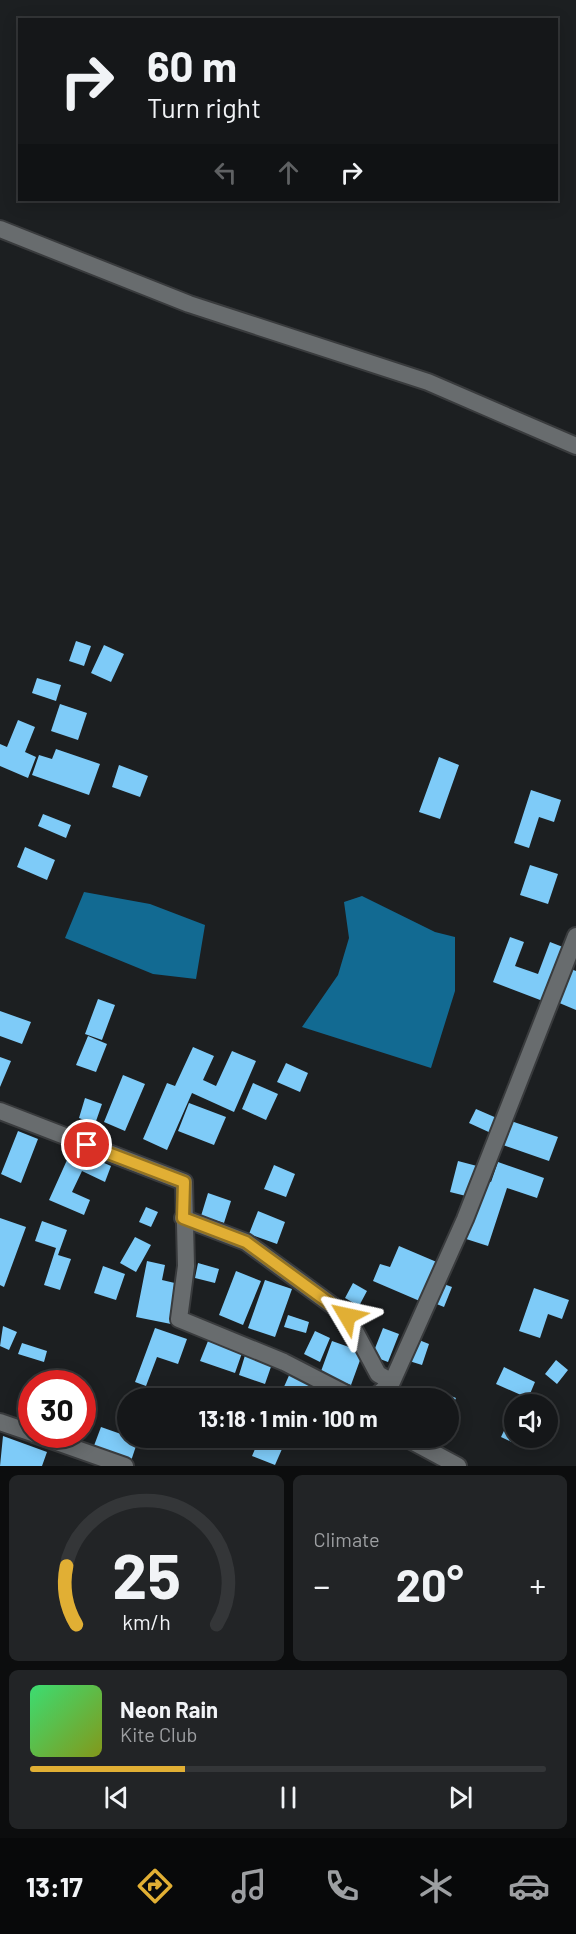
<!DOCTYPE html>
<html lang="en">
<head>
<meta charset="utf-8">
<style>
	body { margin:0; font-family:Barlow,sans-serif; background:#222426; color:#f1f3f6; height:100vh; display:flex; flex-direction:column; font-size:22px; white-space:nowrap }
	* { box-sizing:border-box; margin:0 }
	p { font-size:20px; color:#9d9fa2 }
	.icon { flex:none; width:33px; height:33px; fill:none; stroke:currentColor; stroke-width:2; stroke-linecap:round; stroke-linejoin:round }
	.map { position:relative; height:1466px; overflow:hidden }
	.side { display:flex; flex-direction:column; gap:9px; padding:9px; background:#0c0d0e; flex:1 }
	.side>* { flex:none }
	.banner { position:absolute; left:18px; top:18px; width:540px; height:183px; border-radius:0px; box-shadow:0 3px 15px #0003,0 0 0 2px #343638; background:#151719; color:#f1f3f6; overflow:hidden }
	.fabs { position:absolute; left:504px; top:1394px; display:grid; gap:12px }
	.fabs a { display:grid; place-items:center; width:54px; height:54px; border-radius:50%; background:#151719; box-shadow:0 3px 15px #0003,0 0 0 2px #343638; font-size:30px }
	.speed { position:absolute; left:18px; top:1370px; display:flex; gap:12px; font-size:30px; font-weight:700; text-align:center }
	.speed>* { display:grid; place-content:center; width:78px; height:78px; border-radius:50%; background:#151719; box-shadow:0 3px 15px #0003,0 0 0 2px #343638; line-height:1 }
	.speed .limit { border:9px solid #d22; background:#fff; color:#111 }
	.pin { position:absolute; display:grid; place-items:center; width:51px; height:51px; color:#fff; margin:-26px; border:3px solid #fff; border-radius:50%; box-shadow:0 2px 6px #0007 }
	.me { position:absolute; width:66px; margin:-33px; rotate:306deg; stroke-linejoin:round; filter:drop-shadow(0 0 4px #0008) }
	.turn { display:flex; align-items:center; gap:21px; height:126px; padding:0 30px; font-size:27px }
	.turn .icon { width:78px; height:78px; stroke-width:2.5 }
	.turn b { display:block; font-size:42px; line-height:51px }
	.lanes { display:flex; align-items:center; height:57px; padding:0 30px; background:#0003; justify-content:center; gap:30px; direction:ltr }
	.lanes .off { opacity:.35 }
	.big { font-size:45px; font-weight:700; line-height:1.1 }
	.side .tile { flex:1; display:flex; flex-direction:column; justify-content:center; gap:9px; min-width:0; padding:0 21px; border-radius:9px; background:#222426 }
	.side .dial { align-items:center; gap:0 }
	.dial svg { height:156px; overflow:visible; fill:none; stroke:#343638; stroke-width:7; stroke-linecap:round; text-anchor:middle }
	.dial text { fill:#f1f3f6; stroke:none }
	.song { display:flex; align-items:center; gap:18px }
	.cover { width:72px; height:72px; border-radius:9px; background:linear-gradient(135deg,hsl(140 70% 55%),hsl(70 70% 35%)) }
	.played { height:6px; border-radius:3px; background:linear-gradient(90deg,#e1af34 30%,#343638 30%) }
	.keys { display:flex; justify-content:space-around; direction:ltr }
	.heat { display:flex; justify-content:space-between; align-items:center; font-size:33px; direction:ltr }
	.side .tiles { flex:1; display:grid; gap:9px; grid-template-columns:1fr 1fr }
	.tile:last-child { grid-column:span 2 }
	.trip { position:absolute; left:117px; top:1388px; width:342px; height:60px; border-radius:30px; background:#151719; box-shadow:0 3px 15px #0003,0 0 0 2px #343638; font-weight:700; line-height:60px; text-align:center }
	.menu { display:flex; height:96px; justify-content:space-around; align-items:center; background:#08090a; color:#9d9fa2 }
	.menu .icon { width:42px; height:42px }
	.menu .selected { color:#e1af34 }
	.menu b { font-size:27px; color:#f1f3f6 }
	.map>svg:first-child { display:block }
</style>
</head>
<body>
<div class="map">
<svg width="576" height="1466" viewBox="0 0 576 1466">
	<rect width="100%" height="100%" fill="#1c1f21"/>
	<path fill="#126a92" d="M84,892L150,904L205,925L196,979L153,974L65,938Z
		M362,896L435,932L455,937V991L431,1068L302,1027L338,975L349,938L344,902Z"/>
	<path fill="#7ecbf8" d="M76,641L91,646L84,666L69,661Z
		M104,645L124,654L111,682L91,673Z
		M37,678L61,685L56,701L32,693Z
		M60,704L87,713L78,740L51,731Z
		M18,720L35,727L25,752L36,757L28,778L0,766V744L7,747Z
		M56,749L100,764L89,795L32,775L39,755L52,759Z
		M439,757L459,765L440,819L419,812Z
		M119,765L148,776L140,797L112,787Z
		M531,790L561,800L554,822L539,817L529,848L514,843Z
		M43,814L71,825L66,838L38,826Z
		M25,847L55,860L47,880L17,867Z
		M530,865L558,874L548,904L520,895Z
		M510,937L524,942L515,966L538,974L550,942L568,949L548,1003L493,982Z
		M571,969L576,971V1010L557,1002Z
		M98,999L115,1005L102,1040L85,1034Z
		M0,1011L31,1022L22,1044L0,1036Z
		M88,1036L107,1044L96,1072L76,1065Z
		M193,1047L214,1056L203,1080L216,1086L232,1051L256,1061L234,1112L192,1093L167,1150L143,1139L167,1083L175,1086Z
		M0,1057L11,1061L0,1087Z
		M286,1063L308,1073L300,1092L277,1082Z
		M123,1075L145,1084L125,1131L104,1122Z
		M253,1083L278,1094L266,1120L242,1109Z
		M85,1098L102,1104L95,1124L79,1118Z
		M189,1103L226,1117L214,1145L178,1131Z
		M476,1109L499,1119L493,1134L469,1123Z
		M511,1121L558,1137L549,1161L503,1145Z
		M18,1131L38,1139L21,1183L1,1174Z
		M72,1149L111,1166L105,1182L82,1171L72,1192L90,1200L84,1215L49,1200Z
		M458,1161L477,1166L470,1197L450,1192Z
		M498,1162L544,1178L537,1198L507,1188L488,1246L463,1238L483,1179L491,1182Z
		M274,1165L295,1174L286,1197L264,1189Z
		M208,1193L231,1201L224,1223L201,1216Z
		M146,1207L158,1212L151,1227L139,1222Z
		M258,1211L285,1222L277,1244L249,1234Z
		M0,1218L26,1227L4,1287L0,1285Z
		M42,1221L67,1230L58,1255L71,1259L60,1290L44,1285L56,1248L35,1241Z
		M135,1237L151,1245L136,1272L120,1263Z
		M399,1246L439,1263L422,1302L373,1281L380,1264L390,1267Z
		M147,1261L165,1265L162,1280L179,1284L171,1324L136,1317Z
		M198,1263L219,1269L215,1283L195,1278Z
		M103,1266L125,1274L116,1300L94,1293Z
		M236,1271L261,1281L243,1325L219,1315Z
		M265,1280L292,1289L275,1337L248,1328Z
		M353,1283L367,1291L359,1306L345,1298Z
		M441,1283L452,1287L444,1307L434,1303Z
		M534,1288L569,1300L562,1319L548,1314L540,1338L519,1331Z
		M288,1315L309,1322L306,1333L284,1327Z
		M3,1326L17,1332L9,1350L0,1346Z
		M155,1328L187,1339L178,1364L157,1357L146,1386L135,1382Z
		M383,1328L399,1334L388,1362L372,1356Z
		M315,1331L330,1338L320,1362L304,1354Z
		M414,1338L429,1344L422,1365L406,1360Z
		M208,1341L242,1353L235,1373L200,1361Z
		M332,1341L363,1352L351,1385L320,1374Z
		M22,1343L47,1351L44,1362L18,1354Z
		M246,1352L273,1361L265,1384L239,1375Z
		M556,1360L568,1370L557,1384L545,1374Z
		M504,1367L535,1382L527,1401L533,1404H517L521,1395L496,1384Z
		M291,1371L313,1380L305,1398H279Z
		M441,1392L456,1398L448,1415V1398H439Z
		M514,1410V1437H524L520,1446L501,1437Z
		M101,1427L138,1440L130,1464L92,1451Z
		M3,1436L47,1452L42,1466H0Z
		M259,1440L282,1449L275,1465L252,1456Z"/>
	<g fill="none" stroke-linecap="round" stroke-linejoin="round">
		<defs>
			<path id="minor" d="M183,1218L246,1242L347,1316L378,1374L392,1382
				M374,1398L392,1382L465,1219L576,936
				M0,1422L32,1433
				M34,1434L125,1466"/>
			<path id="tertiary" d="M0,229L189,304L428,382L576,446
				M0,1111L184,1182L186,1266L179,1319L284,1362L354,1398
				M404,1437L458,1466"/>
		</defs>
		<use href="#minor" stroke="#393b3d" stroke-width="20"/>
		<use href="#tertiary" stroke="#393b3d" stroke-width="20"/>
		<use href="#minor" stroke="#686c6e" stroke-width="16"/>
		<use href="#tertiary" stroke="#686c6e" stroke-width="16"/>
	</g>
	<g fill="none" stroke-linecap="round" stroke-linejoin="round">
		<defs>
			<path id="route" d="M87,1145L184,1182L183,1218L246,1242L347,1316"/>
		</defs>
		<use href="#route" stroke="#927222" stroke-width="15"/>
		<use href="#route" stroke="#e1af34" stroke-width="10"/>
	</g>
</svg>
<div class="fabs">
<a><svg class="icon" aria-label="sound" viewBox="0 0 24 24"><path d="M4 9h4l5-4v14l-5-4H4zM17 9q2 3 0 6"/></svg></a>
</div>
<div class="speed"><div class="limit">30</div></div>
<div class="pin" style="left:87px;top:1145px;background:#d93025"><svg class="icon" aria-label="arrive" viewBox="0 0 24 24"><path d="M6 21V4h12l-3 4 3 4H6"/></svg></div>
<svg class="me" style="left:347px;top:1316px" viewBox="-20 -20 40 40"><path d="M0-17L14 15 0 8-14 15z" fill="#e1af34" stroke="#fff" stroke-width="4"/></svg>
<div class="trip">13:18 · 1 min · 100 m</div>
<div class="banner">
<div class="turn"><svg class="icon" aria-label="right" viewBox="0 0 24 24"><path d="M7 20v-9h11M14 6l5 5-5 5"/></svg><div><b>60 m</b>Turn right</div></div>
<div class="lanes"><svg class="icon off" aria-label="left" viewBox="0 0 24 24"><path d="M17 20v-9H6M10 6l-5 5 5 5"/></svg><svg class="icon off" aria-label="ahead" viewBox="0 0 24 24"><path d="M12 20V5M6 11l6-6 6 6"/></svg><svg class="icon" aria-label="right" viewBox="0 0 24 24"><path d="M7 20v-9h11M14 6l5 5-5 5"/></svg></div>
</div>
</div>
<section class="side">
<div class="tiles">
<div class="tile dial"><svg viewBox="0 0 100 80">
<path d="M14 69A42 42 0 1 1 86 69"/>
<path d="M14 69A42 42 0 0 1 9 39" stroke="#e1af34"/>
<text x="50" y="56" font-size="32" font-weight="700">25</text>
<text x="50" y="72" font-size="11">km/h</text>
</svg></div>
<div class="tile"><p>Climate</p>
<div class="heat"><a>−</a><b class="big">20°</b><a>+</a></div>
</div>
<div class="tile">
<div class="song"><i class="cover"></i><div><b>Neon Rain</b><p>Kite Club</p></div></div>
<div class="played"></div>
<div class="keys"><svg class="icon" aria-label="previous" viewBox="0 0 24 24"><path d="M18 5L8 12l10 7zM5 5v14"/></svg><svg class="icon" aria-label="pause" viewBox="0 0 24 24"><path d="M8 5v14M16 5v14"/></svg><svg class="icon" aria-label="next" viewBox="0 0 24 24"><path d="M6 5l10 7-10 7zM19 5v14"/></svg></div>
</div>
</div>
</section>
<nav class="menu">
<b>13:17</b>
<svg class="icon selected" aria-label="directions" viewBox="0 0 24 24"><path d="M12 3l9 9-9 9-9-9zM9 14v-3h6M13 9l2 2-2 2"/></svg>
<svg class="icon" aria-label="music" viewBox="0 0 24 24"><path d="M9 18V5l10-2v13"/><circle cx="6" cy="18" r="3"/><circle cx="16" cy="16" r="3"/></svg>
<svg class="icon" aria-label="phone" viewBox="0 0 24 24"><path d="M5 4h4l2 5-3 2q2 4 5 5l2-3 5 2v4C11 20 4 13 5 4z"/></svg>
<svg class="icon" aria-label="climate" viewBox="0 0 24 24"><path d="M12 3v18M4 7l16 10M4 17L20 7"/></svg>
<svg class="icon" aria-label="car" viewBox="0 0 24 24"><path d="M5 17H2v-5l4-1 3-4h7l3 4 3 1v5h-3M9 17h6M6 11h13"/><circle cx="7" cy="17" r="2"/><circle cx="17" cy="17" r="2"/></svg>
</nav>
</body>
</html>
